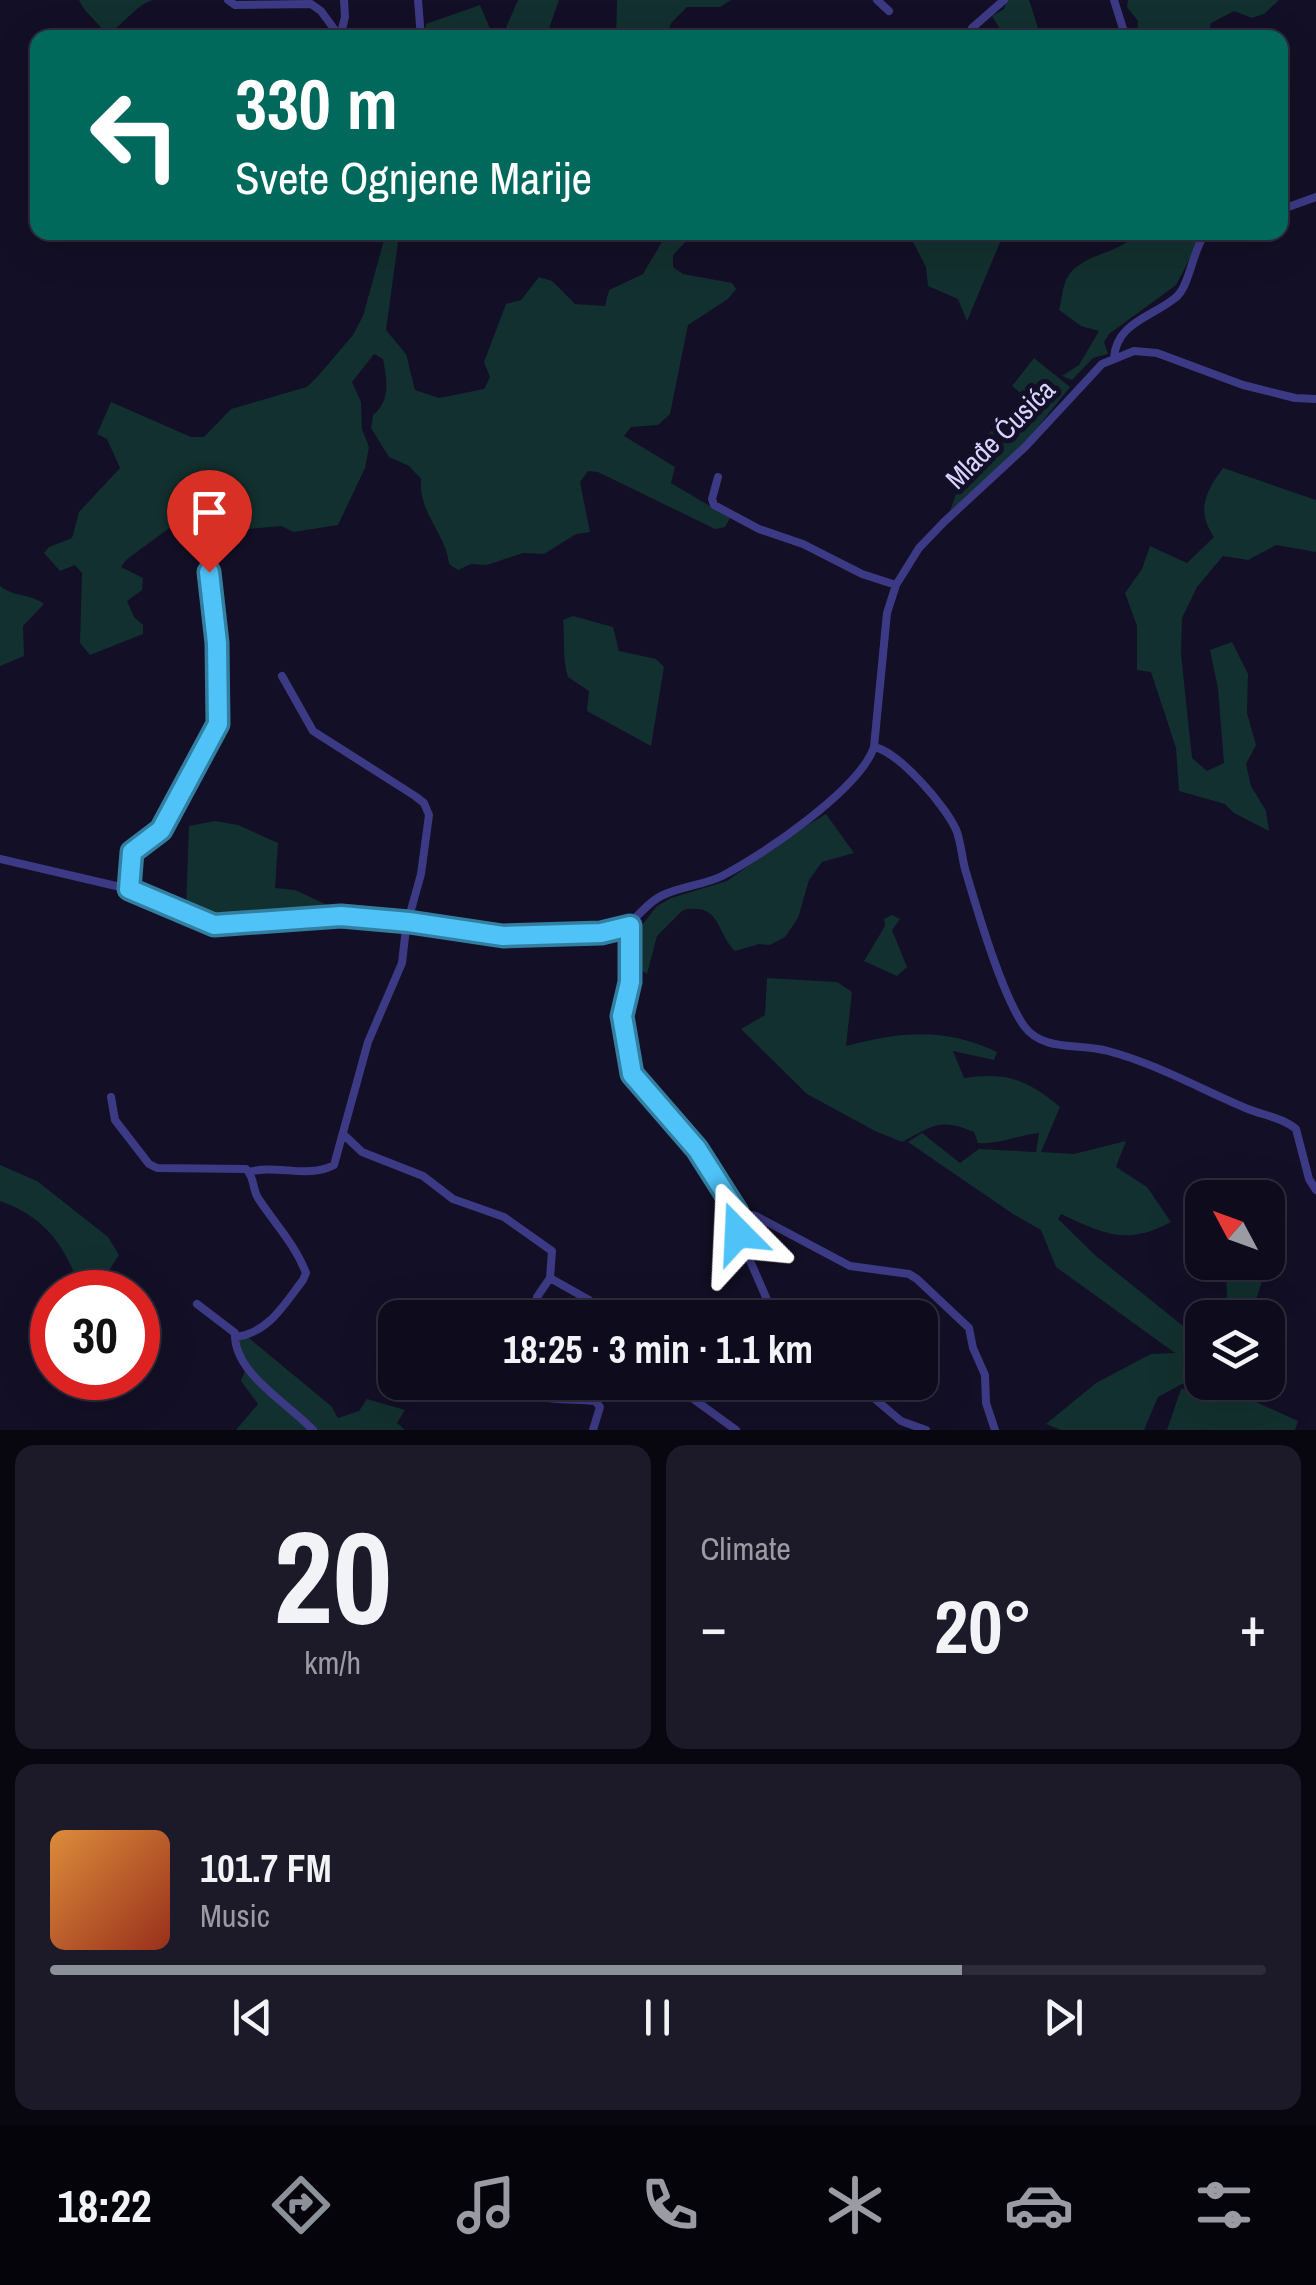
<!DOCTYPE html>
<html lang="en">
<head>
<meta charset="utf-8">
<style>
	body { margin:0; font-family:"Archivo Narrow",sans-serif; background:#1c1929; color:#f1f3f6; height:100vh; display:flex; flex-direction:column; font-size:38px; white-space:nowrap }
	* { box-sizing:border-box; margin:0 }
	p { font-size:32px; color:#9b9ba3 }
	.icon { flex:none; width:55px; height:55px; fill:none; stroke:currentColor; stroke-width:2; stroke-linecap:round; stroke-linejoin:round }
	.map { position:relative; height:1430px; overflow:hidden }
	.details { display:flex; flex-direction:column; gap:15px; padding:15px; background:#08060f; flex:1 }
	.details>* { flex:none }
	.banner { position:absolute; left:30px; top:30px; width:1258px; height:210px; border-radius:20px; box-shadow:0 10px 40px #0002,0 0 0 2px #2e2b3b; background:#00695c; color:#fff; overflow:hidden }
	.needle { width:65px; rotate:311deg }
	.tools { position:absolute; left:1185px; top:1180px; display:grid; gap:20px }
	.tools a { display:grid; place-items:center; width:100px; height:100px; border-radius:20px; background:#0e0b1c; box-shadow:0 10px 40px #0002,0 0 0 2px #2e2b3b; font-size:50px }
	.speed { position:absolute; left:30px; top:1270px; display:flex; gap:20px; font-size:50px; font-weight:700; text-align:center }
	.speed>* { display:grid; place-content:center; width:130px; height:130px; border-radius:50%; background:#0e0b1c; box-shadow:0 10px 40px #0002,0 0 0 2px #2e2b3b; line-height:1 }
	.speed .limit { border:15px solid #d22; background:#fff; color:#111 }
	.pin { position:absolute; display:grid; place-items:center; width:85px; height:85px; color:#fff; margin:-102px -42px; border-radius:50% 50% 50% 0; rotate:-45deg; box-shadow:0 0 10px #0007 }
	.pin .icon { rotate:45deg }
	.me { position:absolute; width:110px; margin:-55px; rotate:339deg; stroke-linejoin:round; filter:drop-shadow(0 0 8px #0008) }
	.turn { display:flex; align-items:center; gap:35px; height:210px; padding:0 40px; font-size:45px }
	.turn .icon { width:130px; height:130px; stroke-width:2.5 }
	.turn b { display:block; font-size:70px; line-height:85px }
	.big { font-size:75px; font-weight:700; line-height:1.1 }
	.details .card { flex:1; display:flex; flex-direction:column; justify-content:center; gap:15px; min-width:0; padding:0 35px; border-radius:20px; background:#1c1929 }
	.details .dial { align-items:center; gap:0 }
	.dial b { font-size:130px; line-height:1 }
	.song { display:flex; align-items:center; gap:30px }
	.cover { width:120px; height:120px; border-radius:15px; background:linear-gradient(135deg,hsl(30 70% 55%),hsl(10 70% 35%)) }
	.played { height:10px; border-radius:5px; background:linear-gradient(90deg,#8c9099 75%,#2e2b3b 75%) }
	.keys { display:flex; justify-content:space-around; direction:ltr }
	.heat { display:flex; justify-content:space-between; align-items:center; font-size:55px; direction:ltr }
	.details .tiles { flex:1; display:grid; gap:15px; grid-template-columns:1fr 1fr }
	.card:last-child { grid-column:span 2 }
	.trip { position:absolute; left:378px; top:1300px; width:560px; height:100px; border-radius:20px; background:#0e0b1c; box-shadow:0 10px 40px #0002,0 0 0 2px #2e2b3b; font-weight:700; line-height:100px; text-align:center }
	.menu { display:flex; height:160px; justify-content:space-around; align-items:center; background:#06040b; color:#9b9ba3 }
	.menu .icon { width:70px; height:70px }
	.menu .current { color:#8c9099 }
	.menu b { font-size:45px; color:#f1f3f6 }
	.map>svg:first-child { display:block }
</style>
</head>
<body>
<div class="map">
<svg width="1316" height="1430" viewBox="0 0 1316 1430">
	<rect width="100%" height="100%" fill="#130f26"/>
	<path fill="#12302f" d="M79,0H153C133,6 125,26 105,34C98,21 84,13 79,0Z
		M518,0H559L546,37H425L426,24L480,5L491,31L497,36L505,30Z
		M617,0H731L720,7H687L671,23L667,37L616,38Z
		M1007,0H1029L1041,37H1035L1024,29L1005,37L992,16L1004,9Z
		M1128,0H1279L1264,14L1252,18L1234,11L1211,23L1208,37L1137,38L1138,21L1127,7Z
		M386,233H406L399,235L386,330L406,354L415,390L439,398L484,389L490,377L484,362L506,304L521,300L539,277L552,281L575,304L605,306L609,290L643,274L667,233H694L673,255V267L683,274L732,283L736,289L728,299L688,325L670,414L658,425L631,427L624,436L675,467L671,483L730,518L725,527L715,529L598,472L588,471L580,482L590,532L576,534L544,554L523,553L487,565L471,564L458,570L449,564C446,533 418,513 421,479L409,466L389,457L371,428L373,415C391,400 387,380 383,359L374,354L352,382L361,402L362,429L369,447L365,468L338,525L294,532L281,526L228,531L204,525L199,520L183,518L126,560L121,567L143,578L142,590L127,601L134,617L143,625V634L90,655L80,643L82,573L75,565L60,571L44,553L49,547L72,538L79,512L120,468L107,439L97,434L111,402L191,437H204L231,409L307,387L318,376L353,335L363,316Z
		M924,233H1004L967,321L958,299L928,286L926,267L913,242Z
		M1137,233H1203L1176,285L1109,334L1104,342L1108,354L1093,358L1072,380L1062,376L1079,365L1099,331L1081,326L1059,310C1062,300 1062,287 1067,278C1082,252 1118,256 1137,233Z
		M1034,358L1070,387L1025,443L950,511L969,459L985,436L1031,402L1012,386Z
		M1223,468L1316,500V552L1276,545L1248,560L1223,556L1197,587L1182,618L1181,654L1192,758L1207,771L1224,763L1218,689L1210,650L1232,642L1248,674L1247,713L1256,745L1246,764L1251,786L1266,811L1269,831L1234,813L1225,804L1179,791L1176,748L1151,672L1137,670V626L1125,593L1142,569L1150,546L1187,563L1214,537C1196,510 1205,493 1223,468Z
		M0,586C13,597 29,593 44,604L23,626L24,656L0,666Z
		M573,616L613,627L619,651L656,659L664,667L651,746L587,711L589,691L568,677C562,658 565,640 563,620Z
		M826,814L854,853L822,862L809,880L798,918L785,937L770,945L759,944L735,951C715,931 721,902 683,910L657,936L647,974L635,967L638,930L657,906L671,898L727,881L796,832Z
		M215,821L238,825L278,843L275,888L295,890L338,910L335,913L233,922L210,918L186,907L189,826Z
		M892,915L900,919L892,930L907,967L897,976L864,961L885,926L884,919Z
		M767,978L837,982L852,992L846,1046C901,1032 943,1027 997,1052L994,1060L953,1051L964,1078C1006,1072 1027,1079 1060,1107L1041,1152L1074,1154L1126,1141L1116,1167L1147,1187L1171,1222C1127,1246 1104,1234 1061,1214L1058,1219L1096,1256L1188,1330L1202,1318V1366L1184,1383L1158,1397L1144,1430H1061L1046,1424L1096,1383L1151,1354L1175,1353L1056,1267L1041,1230L1013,1214L908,1142L922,1133L960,1163L979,1149L1036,1152L1039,1133C1019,1135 998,1145 978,1143L974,1132C940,1118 934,1125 902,1142L875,1131L807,1094L741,1029L765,1015Z
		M0,1165L37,1181L108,1237L119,1255L95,1292H81C67,1248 46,1217 0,1201Z
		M1268,1218L1281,1221L1256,1300L1232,1317L1203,1318L1227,1297L1226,1275L1232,1263L1268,1262Z
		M249,1338L331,1406L338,1418L359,1411L367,1399L405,1410L397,1423L405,1430H236L258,1404L241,1381L248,1363L236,1341Z
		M1181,1389L1232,1391L1298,1421L1295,1430H1167Z"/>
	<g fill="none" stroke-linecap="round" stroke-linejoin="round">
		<path stroke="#3d3a85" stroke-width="8" d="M228,0L235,5L311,4L321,11L340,37L345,17L344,0
			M418,0L421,38
			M877,0L889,11
			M1114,0L1126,38
			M972,28L1004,0
			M1280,210L1316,197
			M1114,358C1116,323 1152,317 1175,298C1190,287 1192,250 1206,232
			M718,477L712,499L714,505L759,529L803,544L862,574L896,585
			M874,747C899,752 948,808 957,832C961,844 962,857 965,869C977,909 1001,993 1024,1026C1043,1052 1079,1043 1108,1051C1157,1064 1200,1089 1248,1109C1263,1115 1283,1118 1296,1129L1309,1179L1316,1190
			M0,859L129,889L214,925L341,917L409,922L503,936L615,931C637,923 643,904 663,895C682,886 704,885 722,876C763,855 860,789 874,747L887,613L896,585L919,548L944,522L1025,447L1102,364L1134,351L1157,353L1243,385L1295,398L1316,399
			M129,889L132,853L161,829L218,724L217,643L209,572L213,563
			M630,926V982L623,1016L632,1074L697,1149L737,1212L738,1233L775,1318
			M111,1097L115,1120L149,1164L157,1168L246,1169C255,1178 252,1188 258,1198C275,1224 295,1244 306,1273L303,1280C283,1306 269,1332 236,1337
			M343,1134L362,1152L423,1176L453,1199L504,1217L552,1251L550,1278L537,1297L544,1318
			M249,1172C276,1164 308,1179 334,1165L368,1042L402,963L406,928L421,874L429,815L424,803L415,796L313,731L282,676
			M737,1212L756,1216L850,1266L909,1274L917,1279L969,1328L973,1348L985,1375L986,1403L995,1430
			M550,1278L589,1300L610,1318
			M197,1304L235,1333C233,1373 288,1403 313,1430
			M507,1382C528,1403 567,1398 595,1401L600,1407L593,1430
			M670,1382L736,1430
			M855,1382L901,1421L926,1430"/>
	</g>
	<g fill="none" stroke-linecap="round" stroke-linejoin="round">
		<defs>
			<path id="route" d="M209,572L217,643L218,724L161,830L132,852L129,889L214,925L341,916L409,922L503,936L601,933L630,926V982L622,1016L632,1074L697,1149L737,1212L738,1233"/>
		</defs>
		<use href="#route" stroke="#337fa1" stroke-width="25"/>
		<use href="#route" stroke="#4fc3f7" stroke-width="18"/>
	</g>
	<g text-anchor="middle" stroke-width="10" stroke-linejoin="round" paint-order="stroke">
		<g font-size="28" fill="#d9d4ff" stroke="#130f26">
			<text transform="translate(1000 434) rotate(-45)" y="10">Mlađe Ćusića</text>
		</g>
	</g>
</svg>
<div class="tools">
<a><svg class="needle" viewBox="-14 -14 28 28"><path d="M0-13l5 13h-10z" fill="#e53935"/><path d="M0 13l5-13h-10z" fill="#9b9ba3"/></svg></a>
<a><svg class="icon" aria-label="layers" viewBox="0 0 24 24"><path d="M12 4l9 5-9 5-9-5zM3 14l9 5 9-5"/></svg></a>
</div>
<div class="speed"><div class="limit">30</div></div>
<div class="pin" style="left:209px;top:572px;background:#d93025"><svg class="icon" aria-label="arrive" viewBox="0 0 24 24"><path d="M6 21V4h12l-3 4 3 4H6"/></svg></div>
<svg class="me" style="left:738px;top:1233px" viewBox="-20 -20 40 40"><path d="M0-17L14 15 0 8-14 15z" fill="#4fc3f7" stroke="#fff" stroke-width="4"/></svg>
<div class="trip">18:25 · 3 min · 1.1 km</div>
<div class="banner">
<div class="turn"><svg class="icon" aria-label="left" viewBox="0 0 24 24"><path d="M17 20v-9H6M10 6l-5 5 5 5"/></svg><div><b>330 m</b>Svete Ognjene Marije</div></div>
</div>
</div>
<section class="details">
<div class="tiles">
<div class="card dial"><b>20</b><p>km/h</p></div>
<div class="card"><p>Climate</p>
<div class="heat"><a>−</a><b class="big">20°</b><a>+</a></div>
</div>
<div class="card">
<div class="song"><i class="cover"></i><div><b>101.7 FM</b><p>Music</p></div></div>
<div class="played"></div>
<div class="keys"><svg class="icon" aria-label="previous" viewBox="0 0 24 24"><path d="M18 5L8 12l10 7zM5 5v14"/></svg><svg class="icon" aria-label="pause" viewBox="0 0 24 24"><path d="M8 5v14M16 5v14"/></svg><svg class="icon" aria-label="next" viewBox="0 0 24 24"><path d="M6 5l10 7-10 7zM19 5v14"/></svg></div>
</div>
</div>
</section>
<nav class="menu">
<b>18:22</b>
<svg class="icon current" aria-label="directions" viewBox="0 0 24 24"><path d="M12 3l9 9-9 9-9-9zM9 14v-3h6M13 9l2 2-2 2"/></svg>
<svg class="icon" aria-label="music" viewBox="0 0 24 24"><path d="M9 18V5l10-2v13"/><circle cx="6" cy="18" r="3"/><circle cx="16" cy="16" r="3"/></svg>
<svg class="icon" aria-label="phone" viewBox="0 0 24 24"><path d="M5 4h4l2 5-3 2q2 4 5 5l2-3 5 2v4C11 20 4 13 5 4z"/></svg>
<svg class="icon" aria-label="climate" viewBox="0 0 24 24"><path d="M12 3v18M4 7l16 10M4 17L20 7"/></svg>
<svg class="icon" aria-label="car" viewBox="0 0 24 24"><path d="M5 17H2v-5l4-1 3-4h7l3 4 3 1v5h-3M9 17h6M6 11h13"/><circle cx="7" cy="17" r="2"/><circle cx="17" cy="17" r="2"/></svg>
<svg class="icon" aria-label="filters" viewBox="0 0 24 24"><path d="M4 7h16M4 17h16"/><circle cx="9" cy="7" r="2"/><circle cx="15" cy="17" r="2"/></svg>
</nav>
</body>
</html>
